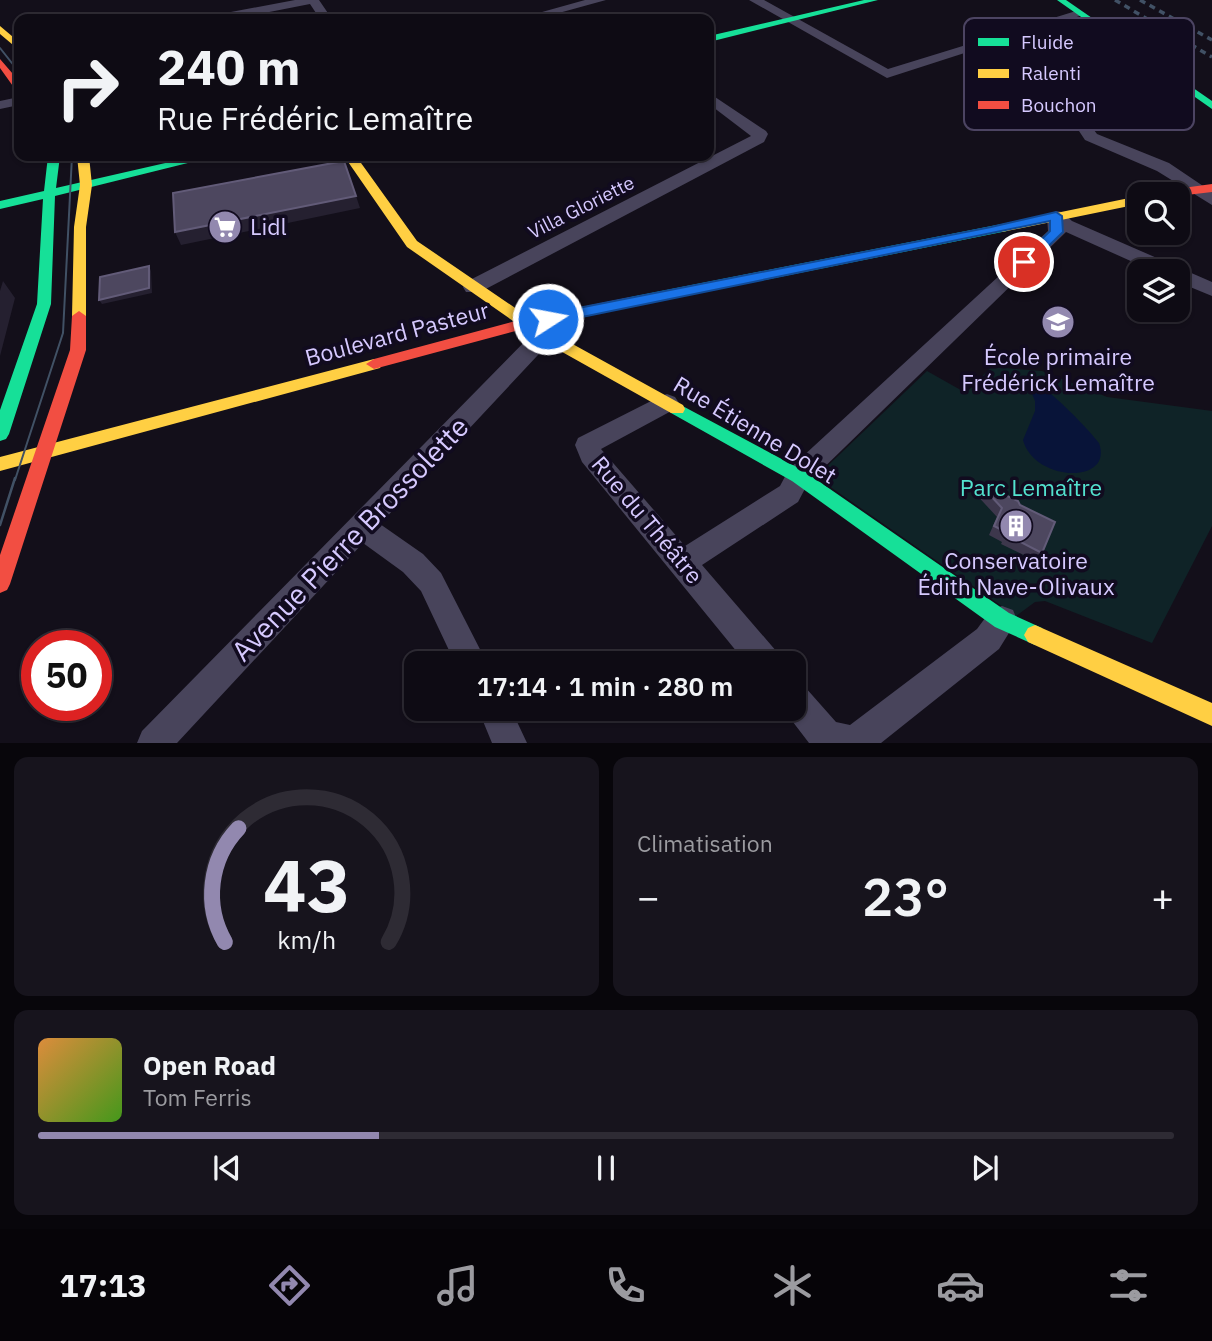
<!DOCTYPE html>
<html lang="fr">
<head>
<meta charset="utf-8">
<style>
	body { margin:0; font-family:"IBM Plex Sans",sans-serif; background:#17141d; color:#f1f3f6; height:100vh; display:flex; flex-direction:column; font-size:26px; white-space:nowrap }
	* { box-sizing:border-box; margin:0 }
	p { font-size:23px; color:#9b9ba0 }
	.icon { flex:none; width:38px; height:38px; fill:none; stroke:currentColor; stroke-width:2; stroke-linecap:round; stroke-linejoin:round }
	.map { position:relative; height:743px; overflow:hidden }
	.sheet { display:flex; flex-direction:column; gap:14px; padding:14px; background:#08060b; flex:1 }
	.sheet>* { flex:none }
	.top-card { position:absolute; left:14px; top:14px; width:700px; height:147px; border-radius:14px; box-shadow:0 2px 5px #0004,0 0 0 2px #2e2b34; background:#0e0b14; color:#f1f3f6; overflow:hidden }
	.controls { position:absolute; left:1127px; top:182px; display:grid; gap:14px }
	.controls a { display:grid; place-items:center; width:63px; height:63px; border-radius:14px; background:#0e0b14; box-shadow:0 2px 5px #0004,0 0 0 2px #2e2b34; font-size:35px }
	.speed { position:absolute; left:21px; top:630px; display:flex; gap:14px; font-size:35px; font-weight:700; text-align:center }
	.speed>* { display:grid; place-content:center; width:91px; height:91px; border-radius:50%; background:#0e0b14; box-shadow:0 2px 5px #0004,0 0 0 2px #2e2b34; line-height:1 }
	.speed .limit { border:10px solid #d22; background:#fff; color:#111 }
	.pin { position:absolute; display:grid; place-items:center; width:60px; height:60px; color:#fff; margin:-30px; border:4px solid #fff; border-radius:50%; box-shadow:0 2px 7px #0007 }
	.me { position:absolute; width:77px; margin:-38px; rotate:79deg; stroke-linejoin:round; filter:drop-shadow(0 0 5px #0008) }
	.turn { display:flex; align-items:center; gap:24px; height:147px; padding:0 28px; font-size:32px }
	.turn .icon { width:91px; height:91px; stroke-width:2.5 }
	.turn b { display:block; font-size:49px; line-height:60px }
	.big { font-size:52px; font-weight:600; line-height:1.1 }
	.sheet .widget { flex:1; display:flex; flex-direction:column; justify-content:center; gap:10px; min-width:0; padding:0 24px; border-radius:14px; background:#17141d }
	.sheet .dial { align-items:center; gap:0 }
	.dial svg { height:182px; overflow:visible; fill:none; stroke:#2e2b34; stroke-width:7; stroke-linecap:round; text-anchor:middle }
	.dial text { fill:#f1f3f6; stroke:none }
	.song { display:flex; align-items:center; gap:21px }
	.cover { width:84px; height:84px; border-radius:10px; background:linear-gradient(135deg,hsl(30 70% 55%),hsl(100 70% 35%)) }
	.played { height:7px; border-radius:4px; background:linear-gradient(90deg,#9288af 30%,#2e2b34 30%) }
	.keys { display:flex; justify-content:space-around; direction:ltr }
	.heat { display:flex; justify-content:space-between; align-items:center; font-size:38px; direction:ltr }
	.sheet .tiles { flex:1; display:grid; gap:14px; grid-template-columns:1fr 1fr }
	.widget:last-child { grid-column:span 2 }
	.trip { position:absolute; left:404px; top:651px; width:402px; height:70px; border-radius:14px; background:#0e0b14; box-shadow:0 2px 5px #0004,0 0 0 2px #2e2b34; font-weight:600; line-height:70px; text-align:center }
	.tabs { display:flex; height:112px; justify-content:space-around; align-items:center; background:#060408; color:#9b9ba0 }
	.tabs .icon { width:49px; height:49px }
	.tabs .selected { color:#9288af }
	.tabs b { font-size:32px; color:#f1f3f6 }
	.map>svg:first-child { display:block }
</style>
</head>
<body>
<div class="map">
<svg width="1212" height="743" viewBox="0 0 1212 743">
	<rect width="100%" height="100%" fill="#130f1a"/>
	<path fill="#0f2327" d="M991,367L1042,371L1107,397L1212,411V526L1152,643L1045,601L1035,602L1016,616L816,477L927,371L966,393Z"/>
	<path fill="#081439" d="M1025,377C1041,380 1088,428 1099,443C1114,485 1034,482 1023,440L1035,411V401Z"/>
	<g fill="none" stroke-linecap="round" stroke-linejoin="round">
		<path fill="#48445b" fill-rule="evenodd" d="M295,0H319L332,19H320L310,4L233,19H209L215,15Z
			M585,0H606L537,19H517Z
			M749,0H764L888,69L1076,11L1086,14L887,78Z
			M709,93L766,131L768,134L764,142L480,292H466L463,287L466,282L751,136L709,104Z
			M19,97V105L0,109V101Z
			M1072,114L1088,122L1097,134L1169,163L1212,192V205L1157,171L1085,140L1077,128L1064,119Z
			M1056,211L1062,212L1072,221L1212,282V296L1178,282V271H1153L1066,232L808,483L798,502L702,565L777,652L782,663H746L582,462L575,445L578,438L659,397L667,394L675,397L679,403L675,409L601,449L685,546L780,486L789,469L1048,231L1047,216Z
			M544,328L552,330L555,335L552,340L380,524L423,554L441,573L487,663H455L421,591L403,572L363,543L177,743H137L142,731L536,330Z
			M1002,606L1013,610L1017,620L999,649L881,743H809L783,709H794V682L805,687L836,722L850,725L977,629L991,610Z
			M478,709H511L527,743H492Z"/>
		<path fill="#16e098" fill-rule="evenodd" d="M864,0H878L709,42V36Z
			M1057,0H1066L1212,101V109Z
			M48,156H60L56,188L196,156H216L55,196L51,304L9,434L6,439L0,441V410L37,304L43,199L0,209V201L44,191Z
			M1002,224L1008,228L1007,231L631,307L624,302L631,297Z
			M677,403L804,471L1009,613L1042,628L1046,635L1042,642L1035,645L995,627L792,481L671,413L669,409L671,405Z"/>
		<path fill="#ffcf43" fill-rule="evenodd" d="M0,26L19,42V50L0,34Z
			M77,156H89L92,185L86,227V316L79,321L72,316L74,227L80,185Z
			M344,156H356L417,241L549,331L683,405L685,409L683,413H671L539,339L407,247Z
			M1139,196V204L1002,232L996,228L1002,224Z
			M374,359L382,364L380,368L0,471V457Z
			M1035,625L1212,703V726L1028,642L1024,635L1028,628Z"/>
		<path fill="#f24e42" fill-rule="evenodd" d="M0,59L19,81V90L15,89L0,68Z
			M1212,184V192L1178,196V194H1162L1168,190Z
			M631,297L636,299L638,302L636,305L527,328L374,369L366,364L374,359L527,318Z
			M79,311L86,316V350L10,584L7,590L0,593V555L70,350L72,316Z"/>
		<path stroke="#415165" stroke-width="2" d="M0,48L19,72
			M15,480L63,333L72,156"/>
		<path stroke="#415165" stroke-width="2.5" d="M0,525L15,478"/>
		<path stroke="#415165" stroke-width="3.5" stroke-dasharray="6 5" stroke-linecap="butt" d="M1115,0L1212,57
			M1140,0L1212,40"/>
	</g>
	<path fill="#3d374c" d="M978,482L1042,553L1036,561L1001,544L1002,542L989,535L997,517L973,491Z"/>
	<path fill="#252030" d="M356,196L360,208L181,245L175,232Z
		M149,266L151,271L152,293L102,304L99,300Z
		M3,281L15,298L0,356V291Z"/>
	<path fill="#4d475f" stroke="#625b78" stroke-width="2" d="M344,161L356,196L175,232L173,193Z
		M149,266V288L99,300L100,277Z
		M978,482L1018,501L1020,505L1055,522L1042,553L1007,535L1008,533L994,526L1002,508Z"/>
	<path fill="#1a73e8" stroke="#114b97" stroke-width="2" d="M1056,212L1062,216L1063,232L1029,265L1024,266L1018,262L1050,231V221L548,324L540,319L548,314L991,227Z"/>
	<defs>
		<symbol id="supermarket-disc" viewBox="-11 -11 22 22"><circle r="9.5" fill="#9288af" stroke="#110b1f"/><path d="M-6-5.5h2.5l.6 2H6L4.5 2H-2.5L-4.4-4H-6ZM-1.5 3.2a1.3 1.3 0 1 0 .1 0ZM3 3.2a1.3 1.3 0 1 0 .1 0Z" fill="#fff"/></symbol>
		<symbol id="school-disc" viewBox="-11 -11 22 22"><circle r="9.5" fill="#9288af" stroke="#110b1f"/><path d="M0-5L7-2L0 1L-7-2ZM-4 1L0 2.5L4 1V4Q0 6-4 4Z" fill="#fff"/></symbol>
		<symbol id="building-disc" viewBox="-11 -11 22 22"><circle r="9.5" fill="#9288af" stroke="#110b1f"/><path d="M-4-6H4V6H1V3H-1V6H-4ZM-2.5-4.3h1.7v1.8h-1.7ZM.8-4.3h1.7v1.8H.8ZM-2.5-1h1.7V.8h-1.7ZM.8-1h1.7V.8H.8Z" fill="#fff"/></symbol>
	</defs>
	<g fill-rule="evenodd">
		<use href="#supermarket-disc" x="206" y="208" width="38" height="38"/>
		<use href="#school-disc" x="1039" y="303" width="38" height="38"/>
		<use href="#building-disc" x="997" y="507" width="38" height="38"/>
	</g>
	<g text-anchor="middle" stroke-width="7" stroke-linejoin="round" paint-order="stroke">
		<g font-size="19" fill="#d6c9ff" stroke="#110b1f">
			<text transform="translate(581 207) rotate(-27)" y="7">Villa Gloriette</text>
		</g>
		<g font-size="23" fill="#d6c9ff" stroke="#110b1f">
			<text x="250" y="235" text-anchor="start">Lidl</text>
			<text x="1058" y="365">École primaire<tspan x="1058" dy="26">Frédérick Lemaître</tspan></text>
			<text x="1016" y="569">Conservatoire<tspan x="1016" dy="26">Édith Nave-Olivaux</tspan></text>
		</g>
		<g font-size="23" fill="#d6c9ff" stroke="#110b1f">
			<text transform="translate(397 334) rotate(-15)" y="8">Boulevard Pasteur</text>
			<text transform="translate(755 430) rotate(31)" y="8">Rue Étienne Dolet</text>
			<text transform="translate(647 520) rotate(50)" y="8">Rue du Théâtre</text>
		</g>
		<g font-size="23" fill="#53e2cf" stroke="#110b1f">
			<text x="1031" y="496">Parc Lemaître</text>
		</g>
		<g font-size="28" fill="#d6c9ff" stroke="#110b1f">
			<text transform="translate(350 539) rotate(-46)" y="10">Avenue Pierre Brossolette</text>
		</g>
	</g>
	<rect x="964" y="18" width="230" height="112" rx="10" fill="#110b1f" stroke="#4c4462" stroke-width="2"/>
	<rect x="978" y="38" width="31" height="8" fill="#16e098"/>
	<rect x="978" y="69" width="31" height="9" fill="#ffcf43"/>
	<rect x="978" y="101" width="31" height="8" fill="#f24e42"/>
	<g font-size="19" fill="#d6c9ff">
		<text x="1021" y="49">Fluide</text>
		<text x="1021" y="80">Ralenti</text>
		<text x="1021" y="112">Bouchon</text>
	</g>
</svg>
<div class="controls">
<a><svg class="icon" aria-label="search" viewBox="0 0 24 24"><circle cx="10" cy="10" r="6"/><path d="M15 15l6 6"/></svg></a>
<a><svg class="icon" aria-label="layers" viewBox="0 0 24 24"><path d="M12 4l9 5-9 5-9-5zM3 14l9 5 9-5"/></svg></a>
</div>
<div class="speed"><div class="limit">50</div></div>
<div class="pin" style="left:1024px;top:262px;background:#d93025"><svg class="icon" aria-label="arrive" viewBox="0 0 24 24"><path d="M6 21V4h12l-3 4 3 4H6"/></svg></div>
<svg class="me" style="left:548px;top:319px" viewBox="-20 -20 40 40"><circle r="17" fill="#1a73e8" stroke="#fff" stroke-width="3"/><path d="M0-11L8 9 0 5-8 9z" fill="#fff"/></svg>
<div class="trip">17:14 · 1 min · 280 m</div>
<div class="top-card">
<div class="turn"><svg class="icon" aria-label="right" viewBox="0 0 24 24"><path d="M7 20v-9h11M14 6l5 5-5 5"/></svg><div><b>240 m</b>Rue Frédéric Lemaître</div></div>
</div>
</div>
<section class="sheet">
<div class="tiles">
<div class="widget dial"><svg viewBox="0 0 100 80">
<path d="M14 69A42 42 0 1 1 86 69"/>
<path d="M14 69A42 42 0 0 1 20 19" stroke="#9288af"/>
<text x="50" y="56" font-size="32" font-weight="700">43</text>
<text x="50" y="72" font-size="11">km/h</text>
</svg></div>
<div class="widget"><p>Climatisation</p>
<div class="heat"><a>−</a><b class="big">23°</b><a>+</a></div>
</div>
<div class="widget">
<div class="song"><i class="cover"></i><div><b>Open Road</b><p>Tom Ferris</p></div></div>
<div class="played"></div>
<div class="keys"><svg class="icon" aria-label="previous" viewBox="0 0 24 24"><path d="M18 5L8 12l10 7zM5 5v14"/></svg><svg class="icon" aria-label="pause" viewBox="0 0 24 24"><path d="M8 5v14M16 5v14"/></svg><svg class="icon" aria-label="next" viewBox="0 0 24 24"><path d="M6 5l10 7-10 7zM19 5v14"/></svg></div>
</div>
</div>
</section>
<nav class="tabs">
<b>17:13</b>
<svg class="icon selected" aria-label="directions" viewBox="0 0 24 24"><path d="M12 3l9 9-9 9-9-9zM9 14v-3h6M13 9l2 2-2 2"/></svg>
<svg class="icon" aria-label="music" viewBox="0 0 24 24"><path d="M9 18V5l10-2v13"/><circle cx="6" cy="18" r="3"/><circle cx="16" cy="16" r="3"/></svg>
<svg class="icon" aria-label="phone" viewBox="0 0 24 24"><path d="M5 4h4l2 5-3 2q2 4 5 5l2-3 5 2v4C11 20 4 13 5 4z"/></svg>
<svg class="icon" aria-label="climate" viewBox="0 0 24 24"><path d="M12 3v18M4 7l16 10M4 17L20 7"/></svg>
<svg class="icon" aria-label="car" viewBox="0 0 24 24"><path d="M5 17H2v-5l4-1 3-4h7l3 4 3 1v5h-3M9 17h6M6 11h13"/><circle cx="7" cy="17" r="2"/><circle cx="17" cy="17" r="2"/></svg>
<svg class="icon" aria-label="filters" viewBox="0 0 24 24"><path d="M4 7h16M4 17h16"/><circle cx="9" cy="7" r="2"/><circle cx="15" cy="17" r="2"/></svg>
</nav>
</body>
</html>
